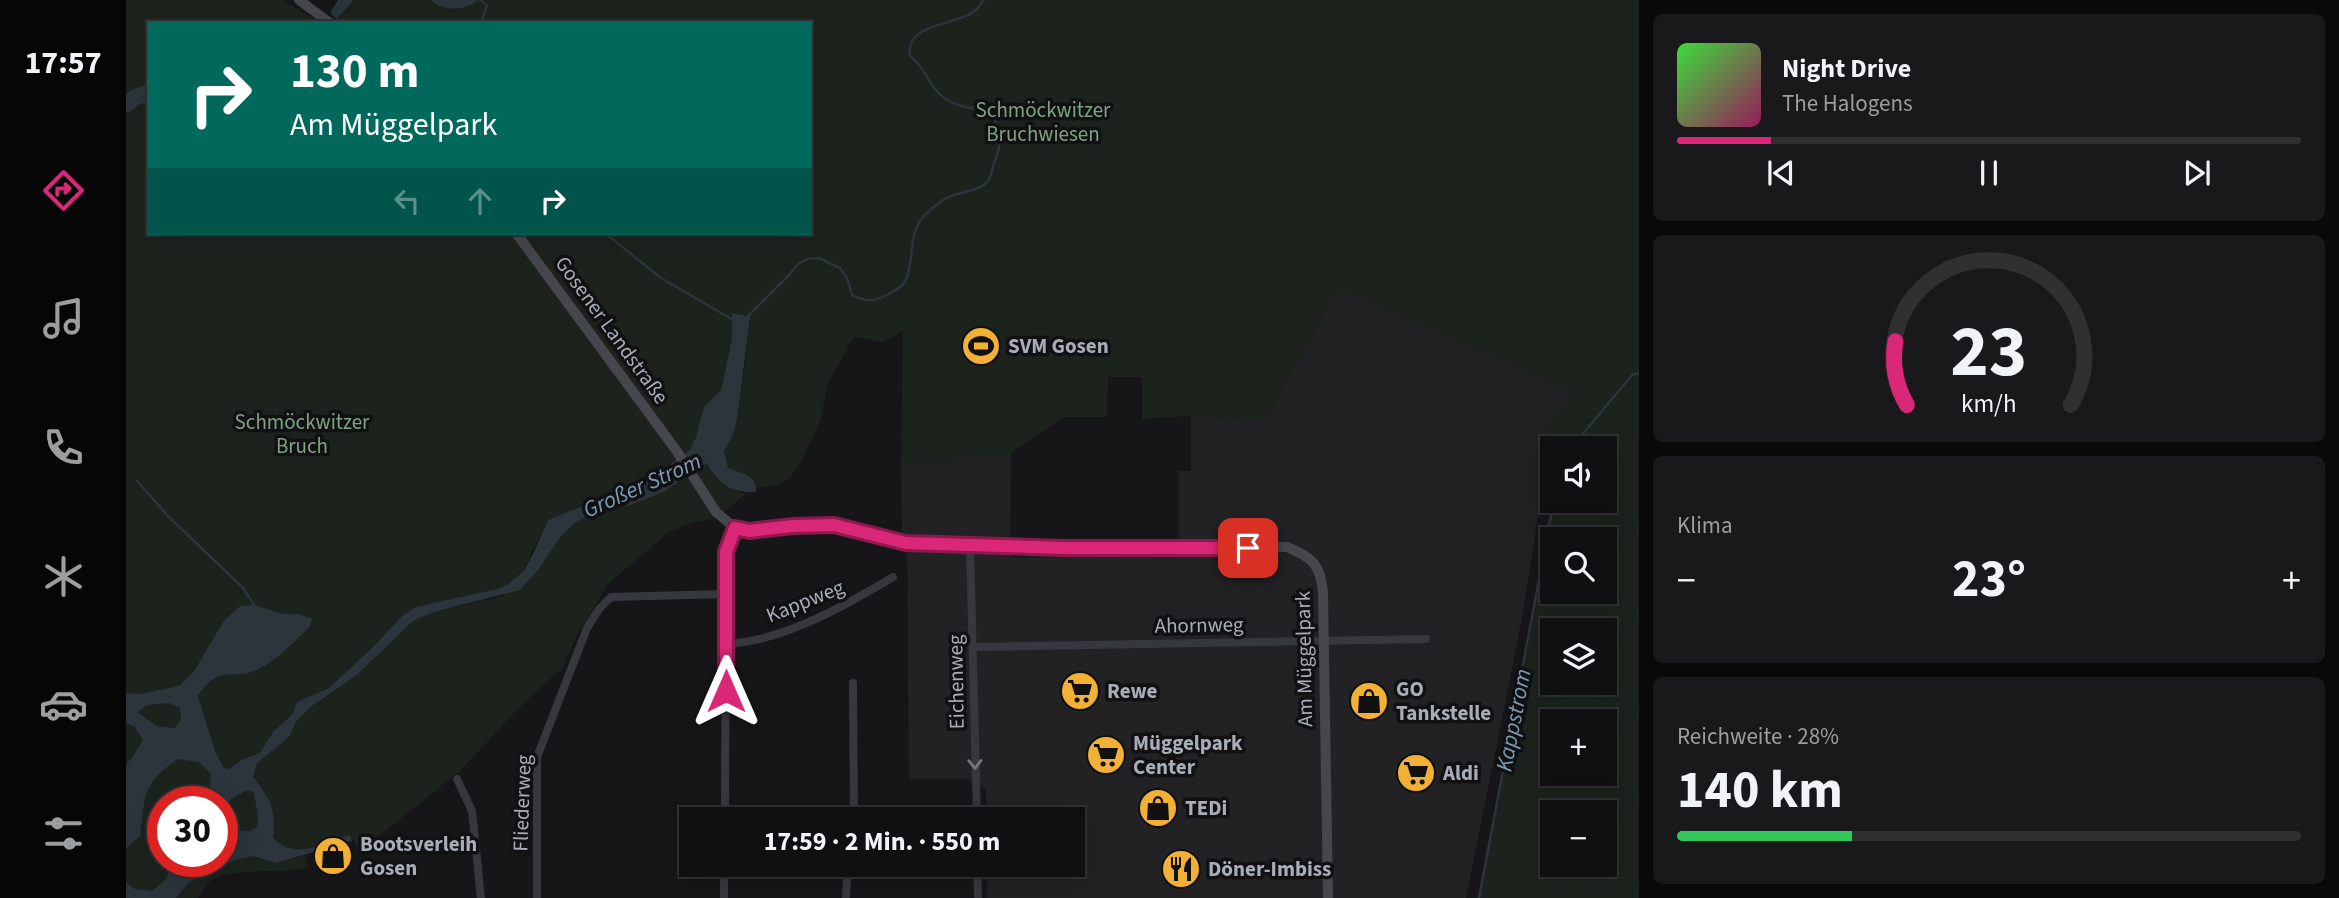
<!DOCTYPE html>
<html lang="de">
<head>
<meta charset="utf-8">
<style>
	body { margin:0; font-family:"Source Sans 3",sans-serif; background:#19191b; color:#f1f3f6; height:100vh; display:flex; flex-direction:column; font-size:26px; white-space:nowrap }
	* { box-sizing:border-box; margin:0 }
	p { font-size:23px; color:#9c9d9f }
	.icon { flex:none; width:38px; height:38px; fill:none; stroke:currentColor; stroke-width:2; stroke-linecap:round; stroke-linejoin:round }
	.map { position:relative; flex:1; overflow:hidden }
	.panel { display:flex; flex-direction:column; gap:14px; padding:14px; background:#09090a; width:700px }
	.panel>* { flex:none }
	.top-card { position:absolute; left:21px; top:21px; width:665px; height:214px; border-radius:0px; box-shadow:0 7px 28px #0002,0 0 0 2px #303032; background:#00695c; color:#fff; overflow:hidden }
	.tools { position:absolute; left:1414px; top:436px; display:grid; gap:14px }
	.tools a { display:grid; place-items:center; width:77px; height:77px; border-radius:0px; background:#101012; box-shadow:0 7px 28px #0002,0 0 0 2px #303032; font-size:35px }
	.speed { position:absolute; left:21px; top:786px; display:flex; gap:14px; font-size:35px; font-weight:700; text-align:center }
	.speed>* { display:grid; place-content:center; width:91px; height:91px; border-radius:50%; background:#101012; box-shadow:0 7px 28px #0002,0 0 0 2px #303032; line-height:1 }
	.speed .limit { border:10px solid #d22; background:#fff; color:#111 }
	.pin { position:absolute; display:grid; place-items:center; width:60px; height:60px; color:#fff; margin:-30px; border-radius:14px; box-shadow:0 4px 10px #0006 }
	.me { position:absolute; width:77px; margin:-38px; rotate:0deg; stroke-linejoin:round; filter:drop-shadow(0 0 5px #0008) }
	.turn { display:flex; align-items:center; gap:24px; height:147px; padding:0 28px; font-size:32px }
	.turn .icon { width:91px; height:91px; stroke-width:2.5 }
	.turn b { display:block; font-size:49px; line-height:60px }
	.lanes { display:flex; align-items:center; height:66px; padding:0 28px; background:#0003; justify-content:center; gap:35px; direction:ltr }
	.lanes .off { opacity:.35 }
	.big { font-size:52px; font-weight:700; line-height:1.1 }
	.panel .widget { flex:1; display:flex; flex-direction:column; justify-content:center; gap:10px; min-width:0; padding:0 24px; border-radius:10px; background:#19191b }
	.panel .dial { align-items:center; gap:0 }
	.dial svg { height:182px; overflow:visible; fill:none; stroke:#303032; stroke-width:7; stroke-linecap:round; text-anchor:middle }
	.dial text { fill:#f1f3f6; stroke:none }
	.song { display:flex; align-items:center; gap:21px }
	.cover { width:84px; height:84px; border-radius:10px; background:linear-gradient(135deg,hsl(120 70% 55%),hsl(330 70% 35%)) }
	.played { height:7px; border-radius:4px; background:linear-gradient(90deg,#db2777 15%,#303032 15%) }
	.keys { display:flex; justify-content:space-around; direction:ltr }
	.heat { display:flex; justify-content:space-between; align-items:center; font-size:38px; direction:ltr }
	.charge { height:10px; border-radius:5px; background:linear-gradient(90deg,#34c759 28%,#303032 0) }
	.trip { position:absolute; left:553px; top:807px; width:406px; height:70px; border-radius:0px; background:#101012; box-shadow:0 7px 28px #0002,0 0 0 2px #303032; font-weight:700; line-height:70px; text-align:center }
	main { display:flex; flex:1; min-height:0 }
	.tabs { display:flex; flex-direction:column; width:126px; justify-content:space-around; align-items:center; background:#060607; color:#9c9d9f }
	.tabs .icon { width:49px; height:49px }
	.tabs .on { color:#db2777 }
	.tabs b { font-size:32px; color:#f1f3f6 }
	.map>svg:first-child { display:block }
</style>
</head>
<body>
<main>
<nav class="tabs">
<b>17:57</b>
<svg class="icon on" aria-label="directions" viewBox="0 0 24 24"><path d="M12 3l9 9-9 9-9-9zM9 14v-3h6M13 9l2 2-2 2"/></svg>
<svg class="icon" aria-label="music" viewBox="0 0 24 24"><path d="M9 18V5l10-2v13"/><circle cx="6" cy="18" r="3"/><circle cx="16" cy="16" r="3"/></svg>
<svg class="icon" aria-label="phone" viewBox="0 0 24 24"><path d="M5 4h4l2 5-3 2q2 4 5 5l2-3 5 2v4C11 20 4 13 5 4z"/></svg>
<svg class="icon" aria-label="climate" viewBox="0 0 24 24"><path d="M12 3v18M4 7l16 10M4 17L20 7"/></svg>
<svg class="icon" aria-label="car" viewBox="0 0 24 24"><path d="M5 17H2v-5l4-1 3-4h7l3 4 3 1v5h-3M9 17h6M6 11h13"/><circle cx="7" cy="17" r="2"/><circle cx="17" cy="17" r="2"/></svg>
<svg class="icon" aria-label="filters" viewBox="0 0 24 24"><path d="M4 7h16M4 17h16"/><circle cx="9" cy="7" r="2"/><circle cx="15" cy="17" r="2"/></svg>
</nav>
<div class="map">
<svg width="1513" height="898" viewBox="0 0 1513 898">
	<rect width="100%" height="100%" fill="#161618"/>
	<path fill="#222225" d="M1213,288L1457,396L1421,457L1397,613L1340,898H861V865L947,864V819H860V790L841,779H783L781,539L776,529L775,463L830,462L832,454L885,453L884,557L1053,558V471H1065V416L1139,419Z"/>
	<path fill="#1c231d" fill-rule="evenodd" d="M0,0H157L194,23H23V233H684V23H209L228,0H305C317,12 339,11 352,0H1513V898H1353L1383,747L1426,497V500H1479V448H1426V463L1421,457L1422,426L1446,391L1213,288L1139,419L1065,416L1016,419V377H982L981,417H938L885,453L832,454L831,462L775,463L777,330L757,342L728,337L702,383L694,422L674,464L664,478L652,485L632,488L612,472L602,468L598,451L607,435L618,371L624,318L607,313L606,339L595,390L578,407L570,437L564,450L527,477L422,520L397,570L384,583L371,589L289,607L275,617L248,646L203,688L171,702L166,713L147,732L134,753L117,759L103,770L98,768L89,751L72,697C93,663 106,682 133,669C149,662 171,639 184,627L186,620L173,614H158L128,605L97,622L68,671L53,686L14,694L0,693ZM1426,539H1479V592H1426ZM1426,630H1479V682H1426ZM1426,721H1479V774H1426ZM1426,812H1479V864H1426Z
		M581,462L615,493L622,492L591,518L566,523L544,531L482,584L448,641L436,669L429,674L387,714L334,771L233,852L224,835C198,844 168,862 147,837C150,804 144,801 127,775L130,763L163,737L170,722L186,706L232,674L287,621L308,612L377,596L412,570L435,536L450,522L475,509L505,505L537,492Z
		M43,703L54,708L55,719L49,728L31,726L10,712L22,705Z
		M0,723L90,767L84,788L82,801L37,802V861H49L39,880L26,891L9,889L0,882Z
		M121,790L128,793L132,817L131,828L124,831L96,830C96,806 98,800 121,790Z
		M179,855L182,867C157,875 103,866 85,881C80,885 76,893 72,898H50L63,882L106,861L127,856L150,863Z"/>
	<path fill="#2c353c" fill-rule="evenodd" d="M212,0H228L211,19L204,13Z
		M305,0H352C339,11 317,12 305,0Z
		M606,313L624,317L611,419L607,435L598,451L602,468C614,473 632,475 630,492C606,493 592,484 581,463L537,492L505,505L475,509L450,522L435,536L412,570L394,590L308,612L287,621L232,674L186,706L170,722L163,737L131,763L127,776C144,801 150,804 147,837C168,862 198,843 224,835L226,841L150,863L127,856L106,861L63,882L50,898H0V882L9,889L26,891L39,880L49,861H96V830L124,831L131,827L132,817L128,793L121,790L104,800L96,810V802L82,801L85,774L73,762L52,759C16,783 19,797 14,836L0,848V764L6,758L17,740L9,727L0,723V693L14,694L53,686L68,671L97,622L114,606L128,605L158,614H173L186,619L184,627C170,640 150,661 133,669C107,682 94,662 72,696L89,751L98,768L103,769L117,759L134,753L147,732L166,714L171,702L203,688L248,646L275,617L289,607L371,589L384,583L398,570L407,554L422,520L527,477L564,450L570,437L578,407L595,390L606,339ZM43,703L54,708L55,719L49,728L31,726L11,712L22,705Z"/>
	<g fill="none" stroke-linecap="round" stroke-linejoin="round">
		<path stroke="#2c353c" stroke-width="2.5" d="M354,0L361,5L355,23
			M475,233L484,237L535,278L609,321
			M619,319L663,275L673,263L682,259L693,258L714,268L721,278L726,295C740,302 747,302 761,295C766,292 775,288 778,283C789,266 781,235 797,217C804,210 814,201 823,197C834,192 854,191 862,181C865,178 866,170 867,166C871,155 875,146 873,135C870,101 843,114 821,100C801,87 801,68 784,56C779,21 832,27 851,9C854,6 855,3 858,0
			M1445,448L1506,375L1513,373
			M11,481L42,516L117,588L128,605
			M1353,898L1428,500"/>
		<path stroke="#2c353c" stroke-width="16" d="M0,105L8,98L23,92"/>
		<path stroke="#37383d" stroke-width="8" d="M844,545L851,819
			M600,644C657,641 719,606 767,577
			M847,647L1300,639
			M727,683L728,819
			M331,779L346,811L355,898
			M599,819L600,552L609,528
			M851,864L852,898
			M411,898V757L461,628L473,609L485,597L600,594
			M598,898V864
			M720,898L722,864"/>
		<path stroke="#45474d" stroke-width="10" d="M173,0L204,23
			M390,233L550,450L590,512L609,528L623,531L667,526L708,525L780,543L972,548L1161,547C1186,557 1195,565 1197,593L1202,898"/>
	</g>
	<defs><path id="oneway-chevron" d="M-2-3.5L2.5 0L-2 3.5" fill="none" stroke-width="1.6" stroke-linecap="round" stroke-linejoin="round" transform="scale(1.75)"/></defs>
	<use stroke="#757881" href="#oneway-chevron" transform="translate(849 764) rotate(89)"/>
	<g fill="none" stroke-linecap="round" stroke-linejoin="round">
		<defs>
			<path id="route" d="M600,691V552L609,528L623,531L667,526L708,525L780,543L939,548H1122"/>
		</defs>
		<use href="#route" stroke="#8e194d" stroke-width="18"/>
		<use href="#route" stroke="#db2777" stroke-width="12"/>
	</g>
	<defs>
		<symbol id="stadium-disc" viewBox="-11 -11 22 22"><circle r="9.5" fill="#f2b134" stroke="#111113"/><path d="M0-5a6.5 5 0 1 0 0 10a6.5 5 0 1 0 0-10ZM-3.5-1.8h7v3.6h-7Z" fill="#111"/></symbol>
		<symbol id="supermarket-disc" viewBox="-11 -11 22 22"><circle r="9.5" fill="#f2b134" stroke="#111113"/><path d="M-6-5.5h2.5l.6 2H6L4.5 2H-2.5L-4.4-4H-6ZM-1.5 3.2a1.3 1.3 0 1 0 .1 0ZM3 3.2a1.3 1.3 0 1 0 .1 0Z" fill="#111"/></symbol>
		<symbol id="shop-disc" viewBox="-11 -11 22 22"><circle r="9.5" fill="#f2b134" stroke="#111113"/><path d="M-5-2.5h2.3a2.7 3.5 0 0 1 5.4 0H5L5.5 6h-11ZM-1.5-2.5h3a1.5 2.3 0 0 0-3 0Z" fill="#111"/></symbol>
		<symbol id="restaurant-disc" viewBox="-11 -11 22 22"><circle r="9.5" fill="#f2b134" stroke="#111113"/><path d="M-5-6h1v4h1v-4h1v4h1v-4h1v5L-1.5 .5V6h-2V.5L-5-1ZM5-6V6H3V1.5H1.5Q1.5-4 5-6Z" fill="#111"/></symbol>
	</defs>
	<g fill-rule="evenodd">
		<use href="#stadium-disc" x="833" y="324" width="44" height="44"/>
		<use href="#supermarket-disc" x="932" y="669" width="44" height="44"/>
		<use href="#shop-disc" x="1221" y="679" width="44" height="44"/>
		<use href="#supermarket-disc" x="958" y="733" width="44" height="44"/>
		<use href="#supermarket-disc" x="1268" y="751" width="44" height="44"/>
		<use href="#shop-disc" x="1010" y="786" width="44" height="44"/>
		<use href="#shop-disc" x="185" y="834" width="44" height="44"/>
		<use href="#restaurant-disc" x="1033" y="847" width="44" height="44"/>
	</g>
	<g text-anchor="middle" stroke-width="7" stroke-linejoin="round" paint-order="stroke">
		<g font-size="21" fill="#7fa381" stroke="#111113">
			<text x="917" y="117">Schmöckwitzer<tspan x="917" dy="24">Bruchwiesen</tspan></text>
			<text x="176" y="429">Schmöckwitzer<tspan x="176" dy="24">Bruch</tspan></text>
		</g>
		<g font-size="21" fill="#a8adb8" stroke="#111113">
			<text transform="translate(486 330) rotate(54)" y="7">Gosener Landstraße</text>
			<text transform="translate(679 601) rotate(-22)" y="7">Kappweg</text>
			<text transform="translate(1073 625) rotate(-1)" y="7">Ahornweg</text>
			<text transform="translate(1178 659) rotate(-91)" y="7">Am Müggelpark</text>
			<text transform="translate(830 682) rotate(-91)" y="7">Eichenweg</text>
			<text transform="translate(396 803) rotate(-88)" y="7">Fliederweg</text>
		</g>
		<g font-size="21" font-weight="bold" fill="#a8adb8" stroke="#111113" text-anchor="start">
			<text x="882" y="353">SVM Gosen</text>
			<text x="1270" y="696">GO<tspan x="1270" dy="24">Tankstelle</tspan></text>
			<text x="981" y="698">Rewe</text>
			<text x="1007" y="750">Müggelpark<tspan x="1007" dy="24">Center</tspan></text>
			<text x="1317" y="780">Aldi</text>
			<text x="1059" y="815">TEDi</text>
			<text x="234" y="851">Bootsverleih<tspan x="234" dy="24">Gosen</tspan></text>
			<text x="1082" y="876">Döner-Imbiss</text>
		</g>
		<g font-size="23" font-style="italic" fill="#7f9bb3" stroke="#111113">
			<text transform="translate(516 485) rotate(-24)" y="8">Großer Strom</text>
			<text transform="translate(1387 720) rotate(-79)" y="8">Kappstrom</text>
		</g>
	</g>
</svg>
<div class="tools">
<a><svg class="icon" aria-label="sound" viewBox="0 0 24 24"><path d="M4 9h4l5-4v14l-5-4H4zM17 9q2 3 0 6"/></svg></a>
<a><svg class="icon" aria-label="search" viewBox="0 0 24 24"><circle cx="10" cy="10" r="6"/><path d="M15 15l6 6"/></svg></a>
<a><svg class="icon" aria-label="layers" viewBox="0 0 24 24"><path d="M12 4l9 5-9 5-9-5zM3 14l9 5 9-5"/></svg></a>
<a>+</a>
<a>−</a>
</div>
<div class="speed"><div class="limit">30</div></div>
<div class="pin" style="left:1122px;top:548px;background:#d93025"><svg class="icon" aria-label="arrive" viewBox="0 0 24 24"><path d="M6 21V4h12l-3 4 3 4H6"/></svg></div>
<svg class="me" style="left:600px;top:691px" viewBox="-20 -20 40 40"><path d="M0-17L14 15 0 8-14 15z" fill="#db2777" stroke="#fff" stroke-width="4"/></svg>
<div class="trip">17:59 · 2 Min. · 550 m</div>
<div class="top-card">
<div class="turn"><svg class="icon" aria-label="right" viewBox="0 0 24 24"><path d="M7 20v-9h11M14 6l5 5-5 5"/></svg><div><b>130 m</b>Am Müggelpark</div></div>
<div class="lanes"><svg class="icon off" aria-label="left" viewBox="0 0 24 24"><path d="M17 20v-9H6M10 6l-5 5 5 5"/></svg><svg class="icon off" aria-label="ahead" viewBox="0 0 24 24"><path d="M12 20V5M6 11l6-6 6 6"/></svg><svg class="icon" aria-label="right" viewBox="0 0 24 24"><path d="M7 20v-9h11M14 6l5 5-5 5"/></svg></div>
</div>
</div>
<section class="panel">
<div class="widget">
<div class="song"><i class="cover"></i><div><b>Night Drive</b><p>The Halogens</p></div></div>
<div class="played"></div>
<div class="keys"><svg class="icon" aria-label="previous" viewBox="0 0 24 24"><path d="M18 5L8 12l10 7zM5 5v14"/></svg><svg class="icon" aria-label="pause" viewBox="0 0 24 24"><path d="M8 5v14M16 5v14"/></svg><svg class="icon" aria-label="next" viewBox="0 0 24 24"><path d="M6 5l10 7-10 7zM19 5v14"/></svg></div>
</div>
<div class="widget dial"><svg viewBox="0 0 100 80">
<path d="M14 69A42 42 0 1 1 86 69"/>
<path d="M14 69A42 42 0 0 1 9 41" stroke="#db2777"/>
<text x="50" y="56" font-size="32" font-weight="700">23</text>
<text x="50" y="72" font-size="11">km/h</text>
</svg></div>
<div class="widget"><p>Klima</p>
<div class="heat"><a>−</a><b class="big">23°</b><a>+</a></div>
</div>
<div class="widget"><p>Reichweite · 28%</p><b class="big">140 km</b><div class="charge"></div></div>
</section>
</main>
</body>
</html>
